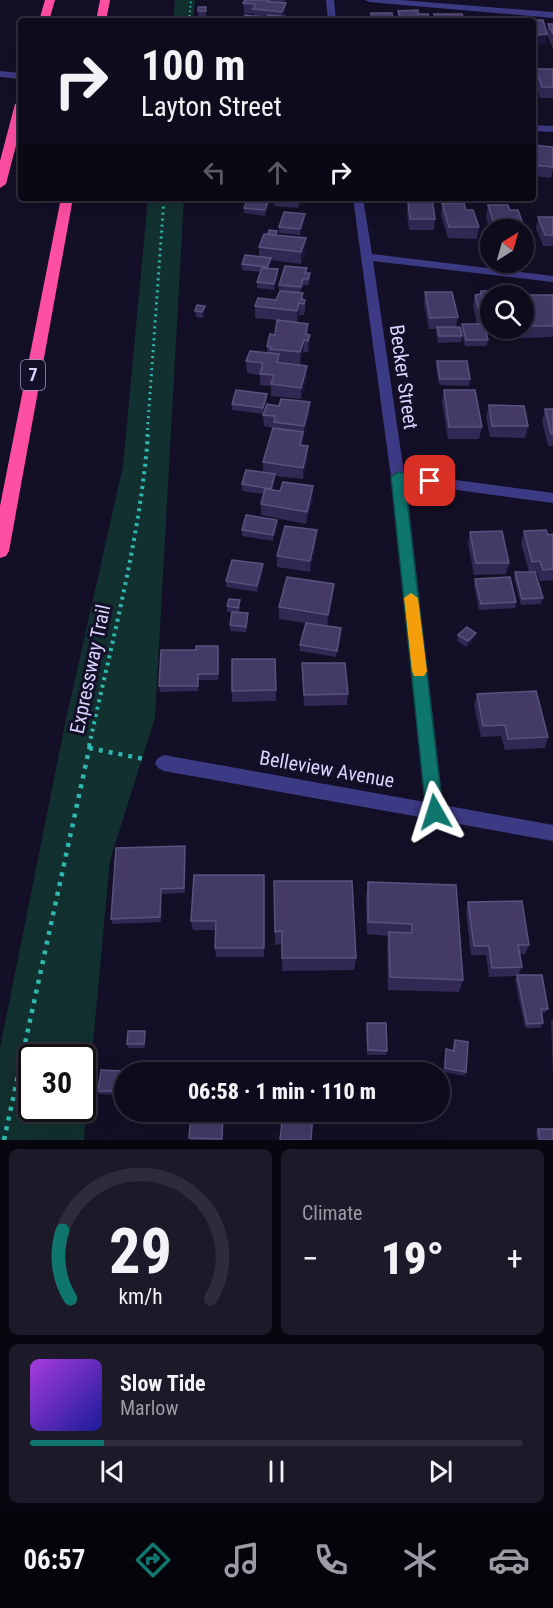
<!DOCTYPE html>
<html lang="en">
<head>
<meta charset="utf-8">
<style>
	body { margin:0; font-family:"Roboto Condensed",sans-serif; background:#1c1929; color:#f1f3f6; height:100vh; display:flex; flex-direction:column; font-size:22px; white-space:nowrap }
	* { box-sizing:border-box; margin:0 }
	p { font-size:20px; color:#9b9ba3 }
	.icon { flex:none; width:33px; height:33px; fill:none; stroke:currentColor; stroke-width:2; stroke-linecap:round; stroke-linejoin:round }
	.map { position:relative; height:1140px; overflow:hidden }
	.panel { display:flex; flex-direction:column; gap:9px; padding:9px; background:#08060f; flex:1 }
	.panel>* { flex:none }
	.guide { position:absolute; left:18px; top:18px; width:518px; height:183px; border-radius:6px; box-shadow:0 6px 24px #0002,0 0 0 2px #2e2b3b; background:#0e0b1c; color:#f1f3f6; overflow:hidden }
	.needle { width:39px; rotate:37deg }
	.tools { position:absolute; left:480px; top:219px; display:grid; gap:12px }
	.tools a { display:grid; place-items:center; width:54px; height:54px; border-radius:50%; background:#0e0b1c; box-shadow:0 6px 24px #0002,0 0 0 2px #2e2b3b; font-size:30px }
	.speed { position:absolute; left:18px; top:1044px; display:flex; gap:12px; font-size:30px; font-weight:700; text-align:center }
	.speed>* { display:grid; place-content:center; width:78px; height:78px; border-radius:50%; background:#0e0b1c; box-shadow:0 6px 24px #0002,0 0 0 2px #2e2b3b; line-height:1 }
	.speed .limit { border:3px solid #111; border-radius:9px; background:#fff; color:#111 }
	.pin { position:absolute; display:grid; place-items:center; width:51px; height:51px; color:#fff; margin:-26px; border-radius:12px; box-shadow:0 3px 9px #0006 }
	.me { position:absolute; width:66px; margin:-33px; rotate:354deg; stroke-linejoin:round; filter:drop-shadow(0 0 4px #0008) }
	.turn { display:flex; align-items:center; gap:21px; height:126px; padding:0 24px; font-size:27px }
	.turn .icon { width:78px; height:78px; stroke-width:2.5 }
	.turn b { display:block; font-size:42px; line-height:51px }
	.lanes { display:flex; align-items:center; height:57px; padding:0 24px; background:#0003; justify-content:center; gap:30px; direction:ltr }
	.lanes .off { opacity:.35 }
	.big { font-size:45px; font-weight:800; line-height:1.1 }
	.panel .card { flex:1; display:flex; flex-direction:column; justify-content:center; gap:9px; min-width:0; padding:0 21px; border-radius:9px; background:#1c1929 }
	.panel .dial { align-items:center; gap:0 }
	.dial svg { height:156px; overflow:visible; fill:none; stroke:#2e2b3b; stroke-width:7; stroke-linecap:round; text-anchor:middle }
	.dial text { fill:#f1f3f6; stroke:none }
	.song { display:flex; align-items:center; gap:18px }
	.cover { width:72px; height:72px; border-radius:9px; background:linear-gradient(135deg,hsl(280 70% 55%),hsl(240 70% 35%)) }
	.played { height:6px; border-radius:3px; background:linear-gradient(90deg,#0f766e 15%,#2e2b3b 15%) }
	.keys { display:flex; justify-content:space-around; direction:ltr }
	.heat { display:flex; justify-content:space-between; align-items:center; font-size:33px; direction:ltr }
	.panel .tiles { flex:1; display:grid; gap:9px; grid-template-columns:1fr 1fr }
	.card:last-child { grid-column:span 2 }
	.trip { position:absolute; left:114px; top:1062px; width:336px; height:60px; border-radius:30px; background:#0e0b1c; box-shadow:0 6px 24px #0002,0 0 0 2px #2e2b3b; font-weight:800; line-height:60px; text-align:center }
	.menu { display:flex; height:96px; justify-content:space-around; align-items:center; background:#06040b; color:#9b9ba3 }
	.menu .icon { width:42px; height:42px }
	.menu .active { color:#0f766e }
	.menu b { font-size:27px; color:#f1f3f6 }
	.map>svg:first-child { display:block }
</style>
</head>
<body>
<div class="map">
<svg width="553" height="1140" viewBox="0 0 553 1140">
	<rect width="100%" height="100%" fill="#130f26"/>
	<path fill="#12302f" fill-rule="evenodd" d="M175,0H195L193,21H173Z
		M148,198H184L155,718L110,860L84,1140H0V1048L65,724L123,466ZM32,1058H82V1108H32Z"/>
	<g fill="none" stroke-linecap="round" stroke-linejoin="round">
		<path stroke="#2fb8b0" stroke-width="2" stroke-dasharray="1.5 3" stroke-linecap="butt" d="M189,21L191,0"/>
		<path stroke="#2fb8b0" stroke-width="3" stroke-dasharray="2 4" stroke-linecap="butt" d="M147,436L164,198"/>
		<path stroke="#2fb8b0" stroke-width="4" stroke-dasharray="3 4.5" stroke-linecap="butt" d="M89,746C111,645 140,539 148,435"/>
		<path stroke="#2fb8b0" stroke-width="4.5" stroke-dasharray="4 6" stroke-linecap="butt" d="M89,748L144,759
			M4,1140L90,745"/>
		<path fill="#3d3a85" fill-rule="evenodd" d="M326,0H334L336,21H328Z
			M365,0H400L553,12V18L369,2Z
			M0,71L21,73V79L0,77Z
			M532,125L553,126V132L532,131Z
			M353,198H363L372,254L553,276V282L373,261L404,473L553,493V503L406,483L443,805L553,825V841L164,771L158,768L155,763L158,758L164,755L425,802L391,477Z"/>
		<path fill="#ff4fa3" fill-rule="evenodd" d="M45,0H55L49,21H39Z
			M100,0H110L106,21H96Z
			M21,101V126L6,184L0,188V161L15,104Z
			M61,198H73L9,551L6,556L0,558V506Z"/>
	</g>
	<path fill="#312854" d="M245,0H286L284,3L286,13L285,16L265,21H242V20L254,16V14L244,13L243,3Z
		M198,7H206V16H198Z
		M398,11L418,14L430,21H398Z
		M532,21L547,33L548,24H553V49L547,35L545,44L532,45Z
		M532,59L537,65L536,69H553V98H540L534,80L536,70H532Z
		M532,77L535,83L533,94H532Z
		M532,145L553,147V169L551,178L532,176Z
		M268,198H302L298,208L274,206V201L268,200Z
		M413,198L435,219L434,230H409L407,213L408,202H413Z
		M442,203L466,210L479,227L477,239L448,238L441,215Z
		M488,205L510,210L525,230L524,240V230H490V231L486,217Z
		M244,208H268L265,216L244,213Z
		M538,217H553V246H543L536,228Z
		M305,220L300,235L279,233V227Z
		M277,235L306,250L301,264L271,260L269,268L278,269V275L274,290L257,288V282L260,272L242,270V264L259,256V247Z
		M307,268L306,273H310V279L308,285H303L300,293H303V299L305,300V311L304,315H299L297,322L308,324V335L310,347L308,352H303L300,364L279,361V362L307,366V378L301,399L271,396V386L260,385V375L247,373L246,361L267,353V346L275,335L277,320L255,318V306L276,300L280,291H279V285Z
		M481,291L490,296V326H484L488,340L487,346H465L461,330L462,324H477L473,306L475,295L480,294Z
		M425,292L458,317L456,327L462,336L461,342L438,343L436,333L437,329H429L424,304Z
		M553,295V337L522,338L520,328H524V296Z
		M195,311L205,312L203,318L196,317Z
		M437,361L470,379L469,386L439,385L436,367Z
		M444,390L482,427L479,439H448L442,401Z
		M267,400L263,414L232,410V404Z
		M489,405L528,426L525,438L490,437L486,417Z
		M545,409H553V446H548L542,421Z
		M310,414L303,438V445L308,458L303,479L275,476V481L273,490L280,491L313,486V498L306,524L261,515V504L264,494L242,491V484L263,473V462L274,428L264,426L263,415Z
		M277,526L273,541L242,536V530Z
		M524,531L548,535L553,534V580L540,581L537,573H535L543,598L541,604L521,605L514,578L515,572H529L521,543Z
		M470,532L509,563L506,574L474,575L468,543Z
		M316,542L310,572L277,567V556Z
		M263,570L257,592L226,587V581Z
		M475,579L516,602L515,608L479,610L474,585Z
		M334,584L333,595L327,626L341,634L336,657L300,651V645L305,623L279,619V607Z
		M227,606H240L239,612L248,619L246,632L230,631V625L232,613L227,612Z
		M476,633L474,639L466,647L457,641L458,635Z
		M219,652L218,680H198V691L160,692L159,686Z
		M302,663L348,694L347,705L304,706Z
		M276,690V701L232,702V691Z
		M477,694L548,737L545,748L505,750L501,736L481,737L474,705Z
		M185,846V893L162,894L161,922L113,924L111,919Z
		M264,875V957H216L215,948V930H193L191,921Z
		M274,881L356,958L354,970L282,971V944L275,945Z
		M368,882L456,885L463,980L459,992L388,990L387,945L388,936L367,934L366,896Z
		M468,902L529,945L525,954H520L522,967L518,975L548,1009L545,1013H541L543,1023L541,1028H525L515,980L517,976L489,977L486,955H471L466,911Z
		M553,1018V1076L551,1022Z
		M367,1023L387,1051L386,1055H367L366,1027Z
		M146,1036L145,1048H128L127,1044Z
		M455,1040L466,1072L465,1076L443,1072L445,1053L446,1049L453,1050V1044Z
		M121,1071L122,1075L120,1095L99,1094L98,1091Z
		M224,1112L222,1140H190L189,1138Z
		M538,1129L553,1140H537L536,1132Z"/>
	<path fill="#1d163a" d="M286,3V13L282,21V12Z
		M547,34L545,44L536,45L537,35Z
		M300,198H302L298,208L299,202Z
		M268,202V208L265,216V210Z
		M305,214V220L300,235V229Z
		M306,238V250L301,264V252Z
		M278,269V275L274,290V284Z
		M303,279V285L300,293L301,287Z
		M299,303V315L297,323V311Z
		M205,306V312L203,318L202,312Z
		M310,335V347L308,352V341Z
		M304,340L303,352L300,364V352Z
		M307,366V378L301,399V388Z
		M267,394V400L263,414V408Z
		M310,402V414L304,438V426Z
		M303,432V444L300,457V445Z
		M308,446V458L303,479V468Z
		M275,474V481L271,495V489Z
		M313,486V498L306,524L307,512Z
		M277,520V526L273,541V535Z
		M317,530L316,542L310,572V561Z
		M263,564V570L257,592V586Z
		M334,584L333,595L327,626L328,615Z
		M476,633L474,639L466,647L468,641Z
		M185,846L186,851L185,893L184,888Z
		M161,889L162,894L161,922L160,917Z
		M145,1031L146,1036L145,1048L144,1044Z
		M121,1071L122,1075L120,1095L119,1091Z"/>
	<path fill="#433a66" stroke="#5a527e" stroke-width="1.5" d="M245,0H269L268,2L286,3L282,12L253,9L256,4L243,3Z
		M198,7H206V11H198Z
		M418,10V14H428L430,21H401L398,11Z
		M371,13H392L393,21H372Z
		M434,14H462L464,21H436Z
		M245,15L263,17L261,21L242,20Z
		M268,15L289,17L287,21H265Z
		M472,18H505L507,21H473Z
		M543,20L547,34L537,35H532V21H510Z
		M548,24H553V34Z
		M532,59L535,60L537,65H532Z
		M536,69H553V87H542Z
		M532,145L553,147V167L532,165Z
		M275,198H300L299,202L274,200Z
		M414,198H432L435,219H410L408,202H414Z
		M247,200L268,202L265,210L244,208Z
		M442,203H464L466,210H473L479,227H449Z
		M488,205H508L510,210H518L525,230L496,229Z
		M284,212L305,214L300,229L279,227Z
		M538,217H553V235H545Z
		M269,230L277,231L276,235L268,234Z
		M264,234L306,238L301,252L259,247Z
		M245,255L271,258L267,267L242,264Z
		M285,266L307,268L305,273H310L308,279H303L301,287L279,285Z
		M262,268L278,269L274,284L257,282Z
		M280,291L303,293L301,299L305,300L304,304L299,303L297,311L255,306L258,298L276,300Z
		M481,291H489L490,294H503V296H490V314L480,315L475,295L481,294Z
		M425,292H452L458,317L430,318Z
		M519,295H553V326H525L524,322V296Z
		M197,305L205,306L202,312L195,311Z
		M277,320L308,324L305,334L310,335L308,341L304,340L300,352L270,349L271,347L267,346L270,334L275,335Z
		M462,324H484L488,340H466Z
		M437,327H460L462,336H439Z
		M250,351L279,354L277,362L307,366L301,388L271,384L274,375L260,374L263,363L246,361Z
		M437,361H467L470,379H440Z
		M236,390L267,394L263,408L232,404Z
		M444,390H475L482,427H449Z
		M281,399L310,402L304,426L274,422L275,416L263,415L267,404L279,406Z
		M489,405L524,406L528,426H492Z
		M545,409H553V434H551Z
		M273,428L303,432L300,445L308,446L303,468L263,462Z
		M246,470L275,474L271,489L242,484Z
		M283,482L313,486L307,512L261,504L265,489L280,491Z
		M246,515L277,520L273,535L242,530Z
		M285,526L317,530L310,561L277,556Z
		M546,530L548,535L553,534V569L543,570L540,561L532,562L524,531Z
		M502,531L509,563H476L470,532Z
		M232,560L263,564L257,586L226,581Z
		M515,572H535L543,598L522,599Z
		M287,577L334,584L328,615L279,607Z
		M510,577L516,602L481,604L475,579Z
		M229,599L240,600L238,608L227,606Z
		M232,612L248,613L246,627L230,625Z
		M306,623L341,628L337,651L300,645Z
		M467,627L476,633L468,641L458,635Z
		M196,646H218V674H198V686H159L161,650H196Z
		M232,659H275L276,690L232,691Z
		M302,663H345L348,694L304,695Z
		M536,691L548,737L508,739L505,725L483,726L477,694Z
		M185,846L184,888L161,889L160,917L111,919L116,848Z
		M194,875H264V948H215L216,921H191Z
		M274,881H352L356,958H282V931L275,932Z
		M368,882L456,885L463,980L390,977L389,932L412,933V924L368,922Z
		M522,901L529,945H518L522,967L492,968L489,946H474L468,902Z
		M517,975H542L548,1009H541L543,1023L527,1024Z
		M367,1023H386L387,1051L368,1050Z
		M128,1031H145L144,1044H127Z
		M455,1040L468,1042L466,1072L445,1068L446,1049L454,1051Z
		M101,1070L121,1071L119,1091H98Z
		M191,1112H223L222,1139L189,1138Z
		M283,1112H313L311,1140H280Z
		M538,1129H553V1140H540Z"/>
	<path fill="#0f766e" stroke="#0a4d48" stroke-width="1.5" d="M398,472L430,477L436,481L430,486L405,482L443,812L440,817L435,819L429,817L426,812L391,477Z"/>
	<path fill="#f59e0b" d="M411,593L418,598L427,671L424,676H414L412,671L404,598Z"/>
	<g text-anchor="middle" stroke-width="6" stroke-linejoin="round" paint-order="stroke">
		<rect fill="#130f26" stroke="#9e99be" stroke-width="1.5" x="21" y="360" width="24" height="30" rx="4.5"/>
		<g font-size="18" font-weight="bold" fill="#d9d4ff">
			<text x="33" y="381">7</text>
		</g>
		<g font-size="20" fill="#d9d4ff" stroke="#130f26">
			<text transform="translate(404 377) rotate(82)" y="7">Becker Street</text>
			<text transform="translate(90 669) rotate(-78)" y="7">Expressway Trail</text>
			<text transform="translate(327 769) rotate(10)" y="7">Belleview Avenue</text>
		</g>
	</g>
</svg>
<div class="tools">
<a><svg class="needle" viewBox="-14 -14 28 28"><path d="M0-13l5 13h-10z" fill="#e53935"/><path d="M0 13l5-13h-10z" fill="#9b9ba3"/></svg></a>
<a><svg class="icon" aria-label="search" viewBox="0 0 24 24"><circle cx="10" cy="10" r="6"/><path d="M15 15l6 6"/></svg></a>
</div>
<div class="speed"><div class="limit">30</div></div>
<div class="pin" style="left:430px;top:481px;background:#d93025"><svg class="icon" aria-label="arrive" viewBox="0 0 24 24"><path d="M6 21V4h12l-3 4 3 4H6"/></svg></div>
<svg class="me" style="left:435px;top:812px" viewBox="-20 -20 40 40"><path d="M0-17L14 15 0 8-14 15z" fill="#0f766e" stroke="#fff" stroke-width="4"/></svg>
<div class="trip">06:58 · 1 min · 110 m</div>
<div class="guide">
<div class="turn"><svg class="icon" aria-label="right" viewBox="0 0 24 24"><path d="M7 20v-9h11M14 6l5 5-5 5"/></svg><div><b>100 m</b>Layton Street</div></div>
<div class="lanes"><svg class="icon off" aria-label="left" viewBox="0 0 24 24"><path d="M17 20v-9H6M10 6l-5 5 5 5"/></svg><svg class="icon off" aria-label="ahead" viewBox="0 0 24 24"><path d="M12 20V5M6 11l6-6 6 6"/></svg><svg class="icon" aria-label="right" viewBox="0 0 24 24"><path d="M7 20v-9h11M14 6l5 5-5 5"/></svg></div>
</div>
</div>
<section class="panel">
<div class="tiles">
<div class="card dial"><svg viewBox="0 0 100 80">
<path d="M14 69A42 42 0 1 1 86 69"/>
<path d="M14 69A42 42 0 0 1 10 34" stroke="#0f766e"/>
<text x="50" y="56" font-size="32" font-weight="700">29</text>
<text x="50" y="72" font-size="11">km/h</text>
</svg></div>
<div class="card"><p>Climate</p>
<div class="heat"><a>−</a><b class="big">19°</b><a>+</a></div>
</div>
<div class="card">
<div class="song"><i class="cover"></i><div><b>Slow Tide</b><p>Marlow</p></div></div>
<div class="played"></div>
<div class="keys"><svg class="icon" aria-label="previous" viewBox="0 0 24 24"><path d="M18 5L8 12l10 7zM5 5v14"/></svg><svg class="icon" aria-label="pause" viewBox="0 0 24 24"><path d="M8 5v14M16 5v14"/></svg><svg class="icon" aria-label="next" viewBox="0 0 24 24"><path d="M6 5l10 7-10 7zM19 5v14"/></svg></div>
</div>
</div>
</section>
<nav class="menu">
<b>06:57</b>
<svg class="icon active" aria-label="directions" viewBox="0 0 24 24"><path d="M12 3l9 9-9 9-9-9zM9 14v-3h6M13 9l2 2-2 2"/></svg>
<svg class="icon" aria-label="music" viewBox="0 0 24 24"><path d="M9 18V5l10-2v13"/><circle cx="6" cy="18" r="3"/><circle cx="16" cy="16" r="3"/></svg>
<svg class="icon" aria-label="phone" viewBox="0 0 24 24"><path d="M5 4h4l2 5-3 2q2 4 5 5l2-3 5 2v4C11 20 4 13 5 4z"/></svg>
<svg class="icon" aria-label="climate" viewBox="0 0 24 24"><path d="M12 3v18M4 7l16 10M4 17L20 7"/></svg>
<svg class="icon" aria-label="car" viewBox="0 0 24 24"><path d="M5 17H2v-5l4-1 3-4h7l3 4 3 1v5h-3M9 17h6M6 11h13"/><circle cx="7" cy="17" r="2"/><circle cx="17" cy="17" r="2"/></svg>
</nav>
</body>
</html>
